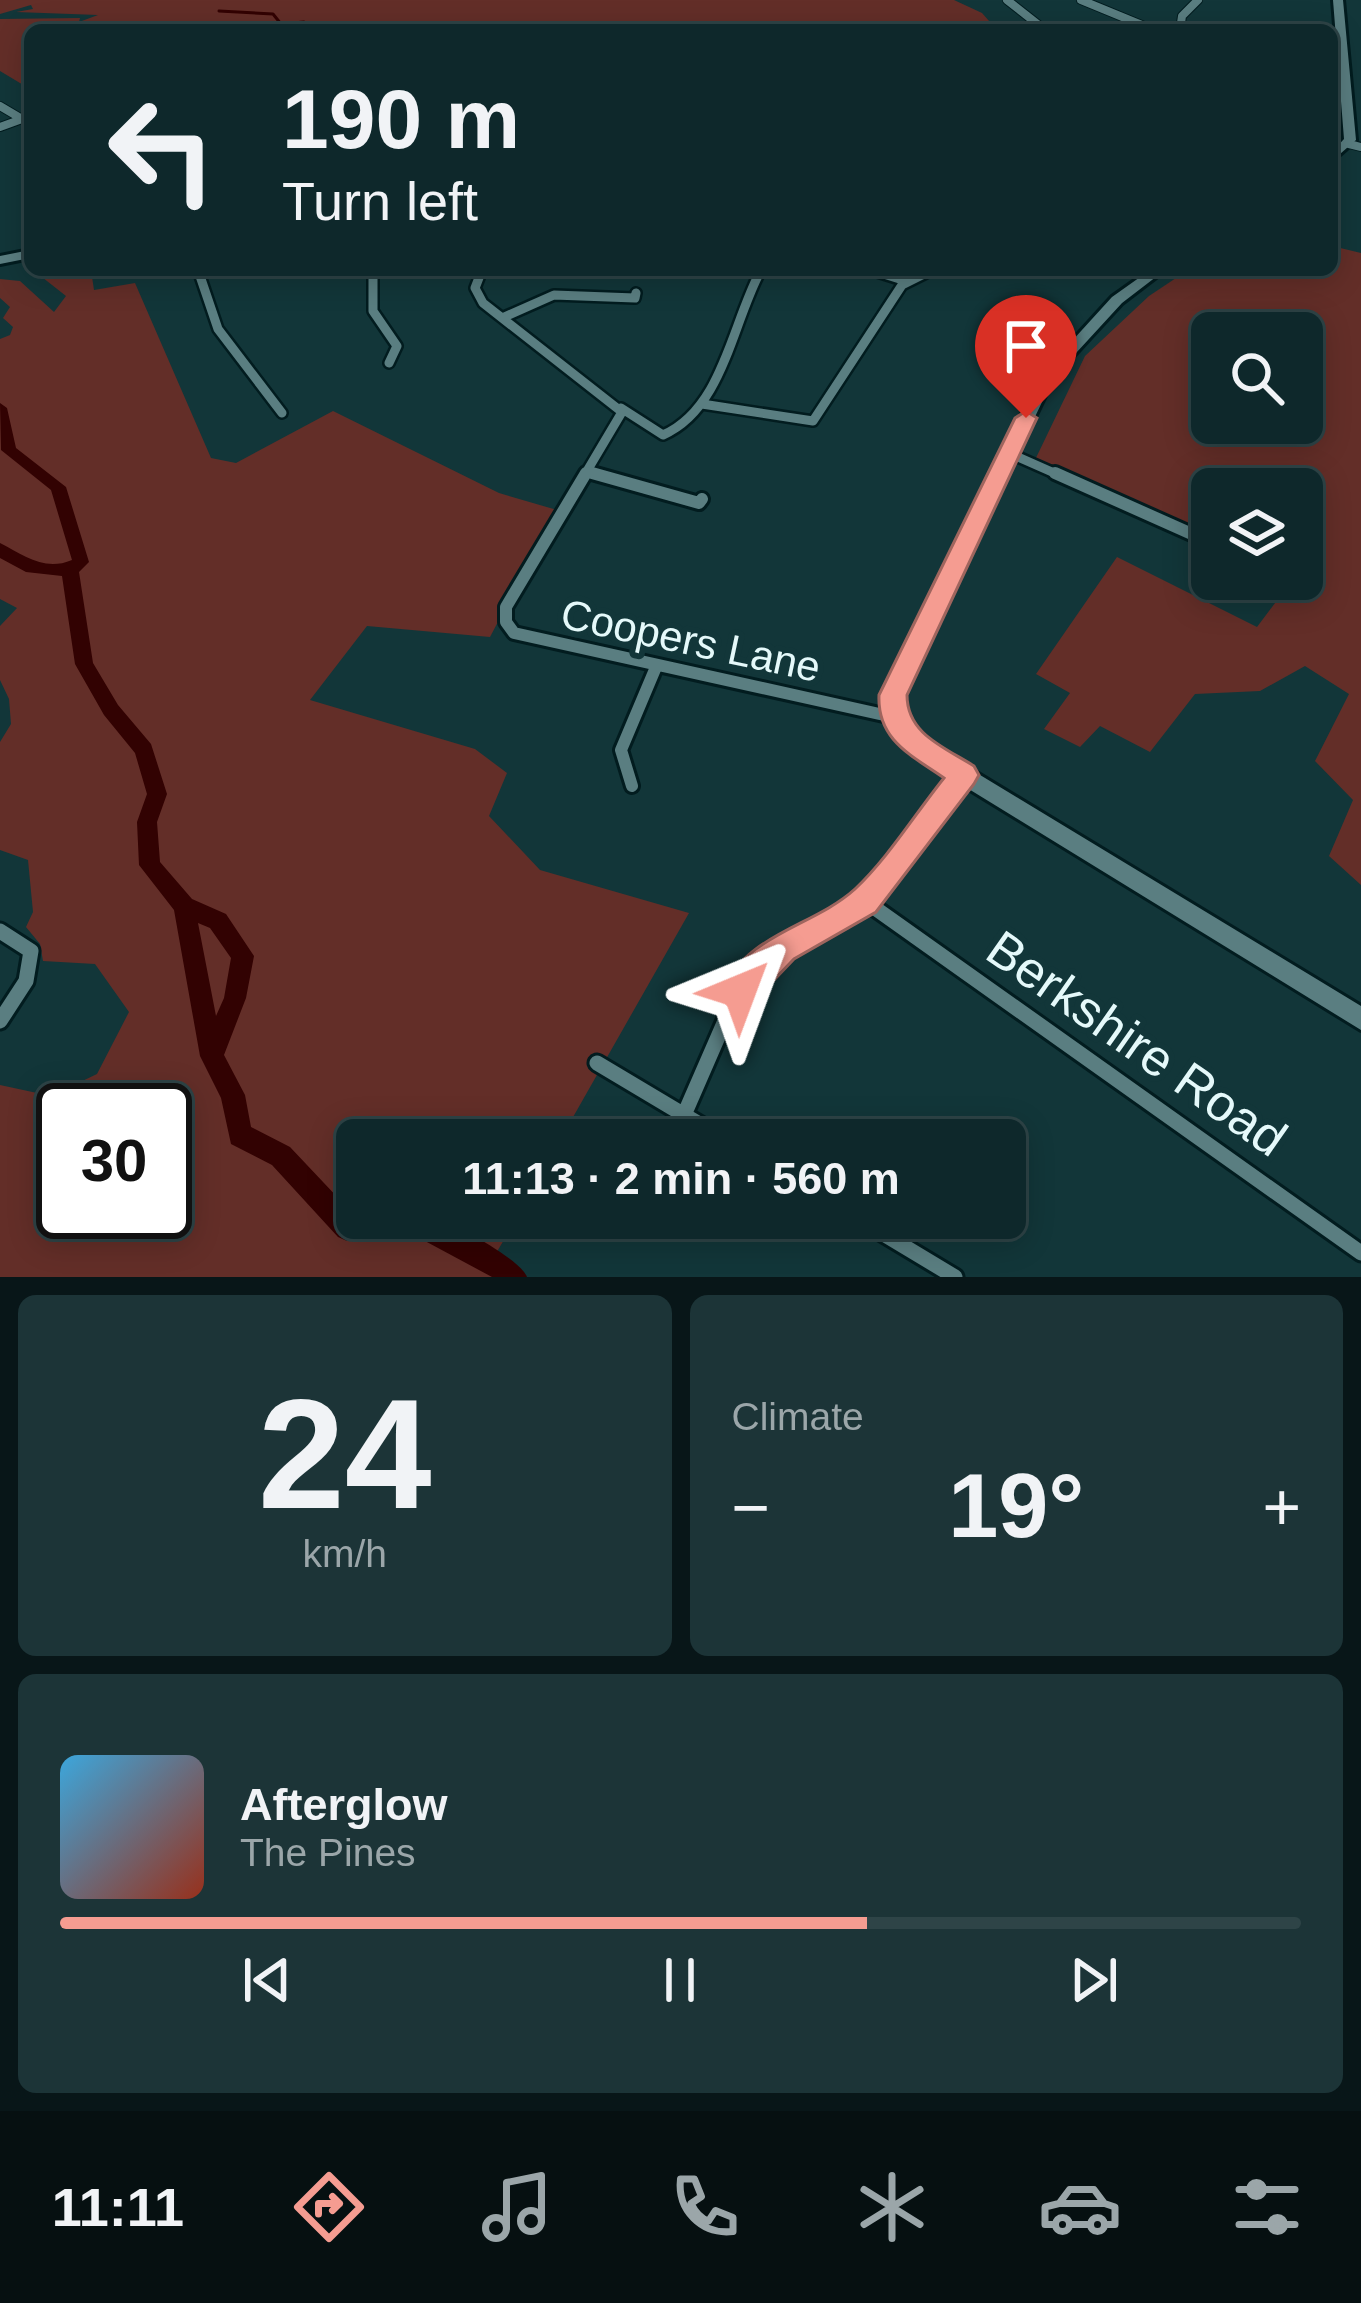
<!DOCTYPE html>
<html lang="en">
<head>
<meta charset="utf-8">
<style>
	body { margin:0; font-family:Arial,sans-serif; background:#1c3437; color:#f1f3f6; height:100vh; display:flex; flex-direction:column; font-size:45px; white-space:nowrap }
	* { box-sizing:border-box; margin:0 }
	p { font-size:39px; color:#9ba6a9 }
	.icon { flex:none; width:66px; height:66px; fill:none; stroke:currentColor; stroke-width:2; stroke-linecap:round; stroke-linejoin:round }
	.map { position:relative; height:1277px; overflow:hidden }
	.drawer { display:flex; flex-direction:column; gap:18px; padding:18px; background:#081618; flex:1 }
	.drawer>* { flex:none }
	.hud { position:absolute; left:24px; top:24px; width:1314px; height:252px; border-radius:18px; box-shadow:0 6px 30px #0003,0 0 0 3px #2e4447; background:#0e282b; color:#f1f3f6; overflow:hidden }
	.buttons { position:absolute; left:1191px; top:312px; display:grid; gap:24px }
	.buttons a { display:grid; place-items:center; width:132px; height:132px; border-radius:18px; background:#0e282b; box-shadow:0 6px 30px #0003,0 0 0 3px #2e4447; font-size:60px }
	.speed { position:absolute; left:36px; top:1083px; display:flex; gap:24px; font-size:60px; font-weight:700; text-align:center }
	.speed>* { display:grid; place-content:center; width:156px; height:156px; border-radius:50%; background:#0e282b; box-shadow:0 6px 30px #0003,0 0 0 3px #2e4447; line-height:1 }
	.speed .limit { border:6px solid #111; border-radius:18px; background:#fff; color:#111 }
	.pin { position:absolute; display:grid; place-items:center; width:102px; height:102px; color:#fff; margin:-123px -51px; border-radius:50% 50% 50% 0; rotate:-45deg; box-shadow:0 0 12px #0007 }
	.pin .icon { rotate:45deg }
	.me { position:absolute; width:132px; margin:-66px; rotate:44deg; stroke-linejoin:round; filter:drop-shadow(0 0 9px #0008) }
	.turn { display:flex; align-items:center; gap:42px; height:252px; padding:0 60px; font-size:54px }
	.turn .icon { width:156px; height:156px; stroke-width:2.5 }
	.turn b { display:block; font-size:84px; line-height:102px }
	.big { font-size:90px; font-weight:700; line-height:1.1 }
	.drawer .tile { flex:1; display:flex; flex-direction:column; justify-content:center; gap:18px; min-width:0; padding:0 42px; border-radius:18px; background:#1c3437 }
	.drawer .dial { align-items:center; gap:0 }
	.dial b { font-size:156px; line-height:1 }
	.song { display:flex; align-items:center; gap:36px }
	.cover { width:144px; height:144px; border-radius:18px; background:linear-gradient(135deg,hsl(200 70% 55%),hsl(10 70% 35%)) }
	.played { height:12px; border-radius:6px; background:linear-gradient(90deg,#f59c91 65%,#2e4447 65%) }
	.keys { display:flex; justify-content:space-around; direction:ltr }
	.heat { display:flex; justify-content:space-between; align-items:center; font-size:66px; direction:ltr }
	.drawer .tiles { flex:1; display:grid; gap:18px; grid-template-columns:1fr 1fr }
	.tile:last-child { grid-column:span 2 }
	.trip { position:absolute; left:336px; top:1119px; width:690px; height:120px; border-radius:18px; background:#0e282b; box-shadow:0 6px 30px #0003,0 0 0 3px #2e4447; font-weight:700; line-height:120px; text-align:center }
	.tabs { display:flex; height:192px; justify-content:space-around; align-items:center; background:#061011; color:#9ba6a9 }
	.tabs .icon { width:84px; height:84px }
	.tabs .selected { color:#f59c91 }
	.tabs b { font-size:54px; color:#f1f3f6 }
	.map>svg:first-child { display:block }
</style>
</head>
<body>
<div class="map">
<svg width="1361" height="1277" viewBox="0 0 1361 1277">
	<rect width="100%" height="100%" fill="#123639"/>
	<path fill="#632e28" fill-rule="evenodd" d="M0,0H954L982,13L997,30H30V89L0,71V19L80,18L79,22L98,15L16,12L33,9L31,5L0,14Z
		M1332,246L1361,253V885L1329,856L1353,800L1315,761L1349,694L1305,666L1260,691L1195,694L1150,752L1100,726L1080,747L1044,729L1070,693L1036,674L1117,557L1257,627L1293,579H1302V489H1212V535L1034,462L1085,356L1149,296L1188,270H1240L1275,279L1293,277L1301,270H1332ZM1212,333H1302V423H1212Z
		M33,270H91L94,290L135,283L211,458L236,463L333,411L499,493L557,510L490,637L367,626L310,700L475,749L507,773L489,816L540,870L689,913L560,1140H357V1218H517L492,1260L514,1277H0V1085L51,1096L97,1074L129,1012L95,964L43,961L40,944L26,927L33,912L28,860L0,850V742L11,724L9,699L0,680V626L17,608L0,599V339L10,335L13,327L3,318L10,307L0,298V279L20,281L54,312L66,296ZM63,1110H165V1212H63Z"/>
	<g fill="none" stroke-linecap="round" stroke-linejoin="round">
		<path stroke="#320202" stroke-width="3" d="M219,11L273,14L281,24L304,22L319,30"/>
		<path fill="#320202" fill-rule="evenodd" d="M0,403L7,408L16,448L66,487L89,562L79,572L93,663L118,705L151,744L167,794L157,822L160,862L192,899L226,914L254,956L246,998L224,1055L245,1095L251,1127L290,1147L357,1218C381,1218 410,1214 433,1218C453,1222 520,1259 527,1277H492L425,1241H347L338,1237L272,1165L231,1144L221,1098L200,1056L174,910L139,865L137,822L147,794L135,753L104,715L75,664L62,576L26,572L0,558V543C24,555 44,572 72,560L51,490L1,450ZM198,923L210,928L231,958L224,998L216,1016Z"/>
		<defs>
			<path id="street-far3" d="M1007,0L1045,30
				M1081,0L1154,30
				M1180,30L1182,16L1198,0
				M0,106L22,119
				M0,127L22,119
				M1349,144L1361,147"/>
			<path id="street-far2" d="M198,270L218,329L282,413
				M373,270V311L397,346L389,363
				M482,270L475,288L483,303L622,412L584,476
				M871,270L906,281
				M502,318L554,295L635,298L636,293
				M702,404L813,421L902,285L932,270
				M621,408L663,435C723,409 732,323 761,270
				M1009,453L1061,476
				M587,472L602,476"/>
			<path id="street-far1" d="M586,473L506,607V622L514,633L893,717
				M592,473L699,503L702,499
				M1055,473L1212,543
				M632,786L621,750L656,667
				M924,825L963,775"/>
			<path id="street" d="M865,901L1361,1253
				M0,931L31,951L26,981L0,1021
				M597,1063L726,1140
				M684,1115L731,1007L752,975L782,948L865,901L926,822
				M857,1218L955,1277"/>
			<path id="secondary" d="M1333,0H1343L1356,140L1332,161V152L1344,139Z
				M30,250V258L0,264V256Z
				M1150,270H1165L1122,303L1054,377L902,695C901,719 910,731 929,744L1361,1006V1030L915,756C894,740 882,722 884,695L1041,375L1112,297Z"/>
		</defs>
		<use href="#street-far3" stroke="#021c1f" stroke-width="10"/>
		<use href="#street-far2" stroke="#021c1f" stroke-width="14"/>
		<use href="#street-far1" stroke="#021c1f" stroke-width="18"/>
		<use href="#street" stroke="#021c1f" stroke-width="21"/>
		<use href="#secondary" stroke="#021c1f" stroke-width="6"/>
		<use href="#street-far3" stroke="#5a7e81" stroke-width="8"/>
		<use href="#street-far2" stroke="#5a7e81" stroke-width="9"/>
		<use href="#street-far1" stroke="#5a7e81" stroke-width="12"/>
		<use href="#street" stroke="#5a7e81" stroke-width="15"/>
		<use href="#secondary" fill="#5a7e81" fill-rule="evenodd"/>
	</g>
	<path fill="#f59c91" stroke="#9f655e" stroke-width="3" d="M1026,411L1037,418L907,695C907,734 944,747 974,766L979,775L974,784L876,912L794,959L752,1003L740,1008L727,1003L722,991C747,933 813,927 855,889C888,858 915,814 944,778C911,755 877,740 879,695L1015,418Z"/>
	<g text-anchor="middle" stroke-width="12" stroke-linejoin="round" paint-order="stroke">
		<g font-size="42" fill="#e5f9fa" stroke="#123639">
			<text transform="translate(691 640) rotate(12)" y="15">Coopers Lane</text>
		</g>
		<g font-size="51" fill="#e5f9fa" stroke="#123639">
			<text transform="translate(1137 1043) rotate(35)" y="18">Berkshire Road</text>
		</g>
	</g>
</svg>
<div class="buttons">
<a><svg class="icon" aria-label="search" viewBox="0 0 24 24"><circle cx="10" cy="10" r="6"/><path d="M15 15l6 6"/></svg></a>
<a><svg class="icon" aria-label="layers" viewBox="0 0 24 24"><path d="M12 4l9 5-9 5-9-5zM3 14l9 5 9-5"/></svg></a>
</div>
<div class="speed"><div class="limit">30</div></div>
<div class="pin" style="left:1026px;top:418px;background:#d93025"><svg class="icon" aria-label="arrive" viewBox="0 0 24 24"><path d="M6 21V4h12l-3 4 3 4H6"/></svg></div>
<svg class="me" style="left:740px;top:991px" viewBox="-20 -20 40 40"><path d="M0-17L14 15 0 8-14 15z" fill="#f59c91" stroke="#fff" stroke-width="4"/></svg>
<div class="trip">11:13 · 2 min · 560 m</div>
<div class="hud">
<div class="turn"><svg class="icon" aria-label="left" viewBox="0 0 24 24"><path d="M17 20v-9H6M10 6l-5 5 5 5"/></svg><div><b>190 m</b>Turn left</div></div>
</div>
</div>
<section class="drawer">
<div class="tiles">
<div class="tile dial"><b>24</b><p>km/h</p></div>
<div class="tile"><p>Climate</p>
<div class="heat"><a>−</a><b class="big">19°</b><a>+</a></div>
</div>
<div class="tile">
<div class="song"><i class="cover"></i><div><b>Afterglow</b><p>The Pines</p></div></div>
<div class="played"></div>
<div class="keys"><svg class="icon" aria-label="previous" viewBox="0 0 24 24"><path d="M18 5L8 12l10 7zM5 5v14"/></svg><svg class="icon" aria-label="pause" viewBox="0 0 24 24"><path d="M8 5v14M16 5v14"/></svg><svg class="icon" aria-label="next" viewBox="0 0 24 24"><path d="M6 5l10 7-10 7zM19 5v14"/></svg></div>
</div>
</div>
</section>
<nav class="tabs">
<b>11:11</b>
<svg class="icon selected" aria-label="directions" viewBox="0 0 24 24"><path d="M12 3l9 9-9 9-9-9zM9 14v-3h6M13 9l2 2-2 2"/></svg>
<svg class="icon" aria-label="music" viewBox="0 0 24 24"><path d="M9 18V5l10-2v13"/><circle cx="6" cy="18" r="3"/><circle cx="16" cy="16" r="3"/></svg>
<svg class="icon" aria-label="phone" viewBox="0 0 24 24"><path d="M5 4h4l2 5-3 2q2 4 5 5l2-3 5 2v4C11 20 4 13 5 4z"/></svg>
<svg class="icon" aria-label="climate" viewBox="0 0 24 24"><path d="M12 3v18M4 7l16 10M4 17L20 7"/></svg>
<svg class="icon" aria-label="car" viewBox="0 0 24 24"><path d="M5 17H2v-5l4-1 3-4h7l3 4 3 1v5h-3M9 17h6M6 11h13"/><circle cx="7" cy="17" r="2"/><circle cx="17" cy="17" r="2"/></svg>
<svg class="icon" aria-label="filters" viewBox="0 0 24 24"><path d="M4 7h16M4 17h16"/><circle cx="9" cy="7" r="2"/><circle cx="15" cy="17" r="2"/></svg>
</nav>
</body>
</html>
